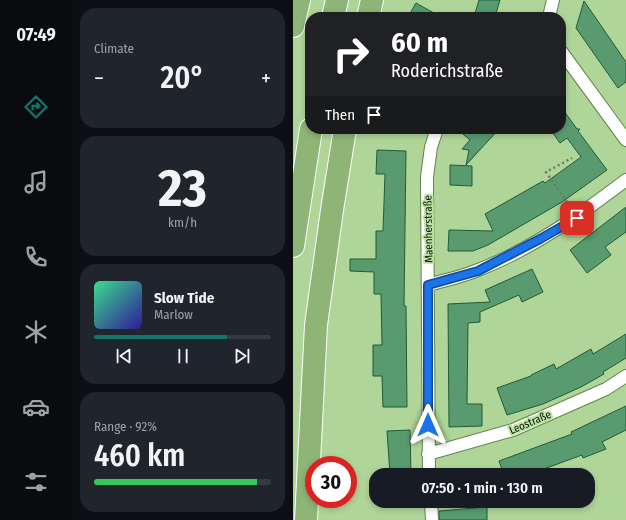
<!DOCTYPE html>
<html lang="en">
<head>
<meta charset="utf-8">
<style>
	body { margin:0; font-family:"Fira Sans Condensed",sans-serif; background:#20242c; color:#f1f3f6; height:100vh; display:flex; flex-direction:column; font-size:15px; white-space:nowrap }
	* { box-sizing:border-box; margin:0 }
	p { font-size:13px; color:#9ea1a6 }
	.icon { flex:none; width:22px; height:22px; fill:none; stroke:currentColor; stroke-width:2; stroke-linecap:round; stroke-linejoin:round }
	.map { position:relative; flex:1; overflow:hidden }
	.sheet { display:flex; flex-direction:column; gap:8px; padding:8px; background:#0d0f14; width:221px }
	.sheet>* { flex:none }
	.guide { position:absolute; left:12px; top:12px; width:261px; height:122px; border-radius:16px; box-shadow:0 2px 6px #0003; background:#202124; color:#fff; overflow:hidden }
	.speed { position:absolute; left:12px; top:456px; display:flex; gap:8px; font-size:20px; font-weight:700; text-align:center }
	.speed>* { display:grid; place-content:center; width:52px; height:52px; border-radius:50%; background:#171b24; box-shadow:0 2px 6px #0003; line-height:1 }
	.speed .limit { border:6px solid #d22; background:#fff; color:#111 }
	.pin { position:absolute; display:grid; place-items:center; width:34px; height:34px; color:#fff; margin:-17px; border-radius:8px; box-shadow:0 2px 6px #0006 }
	.me { position:absolute; width:44px; margin:-22px; rotate:0deg; stroke-linejoin:round; filter:drop-shadow(0 0 3px #0008) }
	.turn { display:flex; align-items:center; gap:14px; height:84px; padding:0 20px; font-size:18px }
	.turn .icon { width:52px; height:52px; stroke-width:2.5 }
	.turn b { display:block; font-size:28px; line-height:34px }
	.then { display:flex; align-items:center; height:38px; padding:0 20px; background:#0003; gap:8px; font-size:15px }
	.big { font-size:30px; font-weight:600; line-height:1.1 }
	.sheet .widget { flex:1; display:flex; flex-direction:column; justify-content:center; gap:6px; min-width:0; padding:0 14px; border-radius:16px; background:#20242c }
	.sheet .dial { align-items:center; gap:0 }
	.dial b { font-size:52px; line-height:1 }
	.song { display:flex; align-items:center; gap:12px }
	.cover { width:48px; height:48px; border-radius:6px; background:linear-gradient(135deg,hsl(150 70% 55%),hsl(250 70% 35%)) }
	.played { height:4px; border-radius:2px; background:linear-gradient(90deg,#0f766e 75%,#363941 75%) }
	.keys { display:flex; justify-content:space-around; direction:ltr }
	.heat { display:flex; justify-content:space-between; align-items:center; font-size:22px; direction:ltr }
	.charge { height:6px; border-radius:3px; background:linear-gradient(90deg,#34c759 92%,#363941 0) }
	.trip { position:absolute; left:76px; top:468px; width:226px; height:40px; border-radius:16px; background:#171b24; box-shadow:0 2px 6px #0003; font-weight:600; line-height:40px; text-align:center }
	main { display:flex; flex:1; min-height:0 }
	.tabs { display:flex; flex-direction:column; width:72px; justify-content:space-around; align-items:center; background:#090b0e; color:#9ea1a6 }
	.tabs .icon { width:28px; height:28px }
	.tabs .current { color:#0f766e }
	.tabs b { font-size:18px; color:#f1f3f6 }
	.map>svg:first-child { display:block }
</style>
</head>
<body>
<main>
<nav class="tabs">
<b>07:49</b>
<svg class="icon current" aria-label="directions" viewBox="0 0 24 24"><path d="M12 3l9 9-9 9-9-9zM9 14v-3h6M13 9l2 2-2 2"/></svg>
<svg class="icon" aria-label="music" viewBox="0 0 24 24"><path d="M9 18V5l10-2v13"/><circle cx="6" cy="18" r="3"/><circle cx="16" cy="16" r="3"/></svg>
<svg class="icon" aria-label="phone" viewBox="0 0 24 24"><path d="M5 4h4l2 5-3 2q2 4 5 5l2-3 5 2v4C11 20 4 13 5 4z"/></svg>
<svg class="icon" aria-label="climate" viewBox="0 0 24 24"><path d="M12 3v18M4 7l16 10M4 17L20 7"/></svg>
<svg class="icon" aria-label="car" viewBox="0 0 24 24"><path d="M5 17H2v-5l4-1 3-4h7l3 4 3 1v5h-3M9 17h6M6 11h13"/><circle cx="7" cy="17" r="2"/><circle cx="17" cy="17" r="2"/></svg>
<svg class="icon" aria-label="filters" viewBox="0 0 24 24"><path d="M4 7h16M4 17h16"/><circle cx="9" cy="7" r="2"/><circle cx="15" cy="17" r="2"/></svg>
</nav>
<section class="sheet">
<div class="widget"><p>Climate</p>
<div class="heat"><a>−</a><b class="big">20°</b><a>+</a></div>
</div>
<div class="widget dial"><b>23</b><p>km/h</p></div>
<div class="widget">
<div class="song"><i class="cover"></i><div><b>Slow Tide</b><p>Marlow</p></div></div>
<div class="played"></div>
<div class="keys"><svg class="icon" aria-label="previous" viewBox="0 0 24 24"><path d="M18 5L8 12l10 7zM5 5v14"/></svg><svg class="icon" aria-label="pause" viewBox="0 0 24 24"><path d="M8 5v14M16 5v14"/></svg><svg class="icon" aria-label="next" viewBox="0 0 24 24"><path d="M6 5l10 7-10 7zM19 5v14"/></svg></div>
</div>
<div class="widget"><p>Range · 92%</p><b class="big">460 km</b><div class="charge"></div></div>
</section>
<div class="map">
<svg width="333" height="520" viewBox="0 0 333 520">
	<rect width="100%" height="100%" fill="#b0d599"/>
	<path fill="#599b6f" stroke="#1d5d37" d="M186,0H207L202,17H181Z
		M291,1L333,62V82L325,88L283,28Z
		M123,3L148,17H115Z
		M268,107L284,129H287L285,131L314,170L269,202L195,245L180,251H155L156,230L200,231L192,214L250,181L252,183L288,157L274,138L267,143L257,129H268Z
		M164,129H206L173,165L176,150L169,149L177,140Z
		M84,150L113,151L111,306H113L114,407H90L89,376H80V345H89L88,294H81V272L57,271V259H83V231H90L92,174H83Z
		M157,165L179,166V186L157,185Z
		M333,207V232L312,247L318,255L294,273L277,250Z
		M239,269L250,292L229,302L226,295L187,312V322L175,323L174,404H189V426L156,427L155,304L197,302L192,290Z
		M333,334V358L310,372L311,374L288,387L250,404L214,415L204,388L238,376V375L261,364L263,369L298,349L300,354Z
		M333,406V430L309,442L313,449L290,458L289,455L240,473L241,475H211L206,461L279,434L278,432Z
		M117,430L118,475H97L94,431Z
		M194,507V520H146V511Z"/>
	<g fill="none" stroke-linecap="round" stroke-linejoin="round">
		<defs>
			<path id="minor" d="M256,17L260,0
				M268,51L333,140
				M135,285C152,280 169,277 185,270C239,249 287,215 333,180
				M135,454L220,430L313,389L333,376
				M136,475L134,177L138,147L144,129
				M138,501L139,520"/>
			<path id="motorway" d="M40,17L44,0
				M75,17L79,0
				M0,26L6,0
				M0,246L18,129
				M13,520L23,325L39,210L52,129"/>
		</defs>
		<use href="#minor" stroke="#61834b" stroke-width="14"/>
		<use href="#motorway" stroke="#fff" stroke-width="24"/>
		<path stroke="#668057" stroke-width="2.5" stroke-dasharray="2 3" stroke-linecap="butt" d="M277,206L253,172L279,158"/>
		<use href="#minor" stroke="#fff" stroke-width="12"/>
		<use href="#motorway" stroke="#8eb476" stroke-width="22"/>
	</g>
	<g fill="none" stroke-linecap="round" stroke-linejoin="round">
		<defs>
			<path id="route" d="M135,425V285L185,271L247,239L284,218"/>
		</defs>
		<use href="#route" stroke="#114b97" stroke-width="10"/>
		<use href="#route" stroke="#1a73e8" stroke-width="7"/>
	</g>
	<g text-anchor="middle" stroke-width="4" stroke-linejoin="round" paint-order="stroke">
		<g font-size="11" fill="#061201" stroke="#bde3a6">
			<text transform="translate(135 229) rotate(-91)" y="4">Maenherstraße</text>
			<text transform="translate(237 422) rotate(-23)" y="4">Leostraße</text>
		</g>
	</g>
</svg>
<div class="speed"><div class="limit">30</div></div>
<div class="pin" style="left:284px;top:218px;background:#d93025"><svg class="icon" aria-label="arrive" viewBox="0 0 24 24"><path d="M6 21V4h12l-3 4 3 4H6"/></svg></div>
<svg class="me" style="left:135px;top:425px" viewBox="-20 -20 40 40"><path d="M0-17L14 15 0 8-14 15z" fill="#1a73e8" stroke="#fff" stroke-width="4"/></svg>
<div class="trip">07:50 · 1 min · 130 m</div>
<div class="guide">
<div class="turn"><svg class="icon" aria-label="right" viewBox="0 0 24 24"><path d="M7 20v-9h11M14 6l5 5-5 5"/></svg><div><b>60 m</b>Roderichstraße</div></div>
<div class="then">Then<svg class="icon" aria-label="arrive" viewBox="0 0 24 24"><path d="M6 21V4h12l-3 4 3 4H6"/></svg></div>
</div>
</div>
</main>
</body>
</html>
